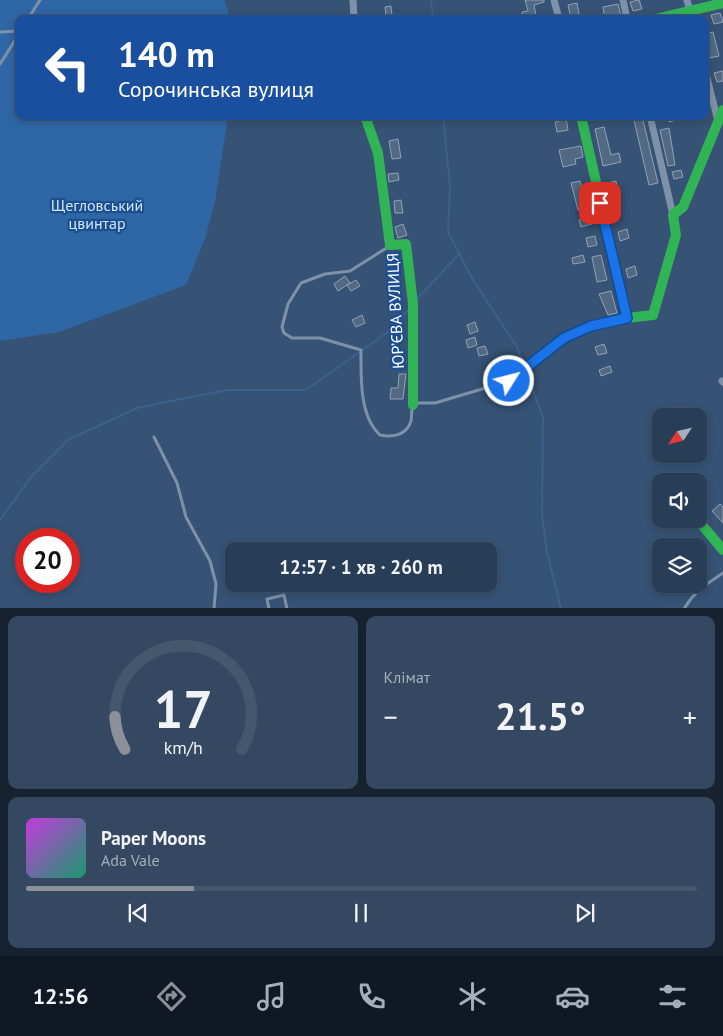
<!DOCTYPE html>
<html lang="uk">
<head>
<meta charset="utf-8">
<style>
	body { margin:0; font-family:"PT Sans",sans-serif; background:#344961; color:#f1f3f6; height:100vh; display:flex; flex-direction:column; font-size:19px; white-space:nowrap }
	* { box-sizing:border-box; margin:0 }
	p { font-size:16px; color:#a5aeba }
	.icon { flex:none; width:28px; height:28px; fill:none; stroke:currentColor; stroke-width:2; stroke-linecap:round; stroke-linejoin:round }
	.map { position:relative; height:608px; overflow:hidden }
	.details { display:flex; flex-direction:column; gap:8px; padding:8px; background:#162230; flex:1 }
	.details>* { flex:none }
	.top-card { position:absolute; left:15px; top:15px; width:694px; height:105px; border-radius:10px; box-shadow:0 2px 8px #0003,0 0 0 1px #44576d; background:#1a4fa0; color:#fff; overflow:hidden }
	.needle { width:32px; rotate:235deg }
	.fabs { position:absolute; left:652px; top:408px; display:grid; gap:10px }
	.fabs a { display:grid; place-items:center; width:55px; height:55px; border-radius:10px; background:#283e57; box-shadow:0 2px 8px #0003,0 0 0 1px #44576d; font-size:25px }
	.speed { position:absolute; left:15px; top:528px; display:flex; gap:10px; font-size:25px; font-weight:700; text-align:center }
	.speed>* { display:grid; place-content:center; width:65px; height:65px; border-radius:50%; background:#283e57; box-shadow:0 2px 8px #0003,0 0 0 1px #44576d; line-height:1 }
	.speed .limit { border:8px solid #d22; background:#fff; color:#111 }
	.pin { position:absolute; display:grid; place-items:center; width:42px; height:42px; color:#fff; margin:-21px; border-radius:10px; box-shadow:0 2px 8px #0006 }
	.me { position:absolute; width:55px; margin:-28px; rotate:54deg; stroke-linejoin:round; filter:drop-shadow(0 0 4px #0008) }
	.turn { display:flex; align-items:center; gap:18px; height:105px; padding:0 20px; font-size:22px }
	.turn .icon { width:65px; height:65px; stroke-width:2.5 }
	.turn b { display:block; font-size:35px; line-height:42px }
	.big { font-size:38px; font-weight:700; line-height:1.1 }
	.details .widget { flex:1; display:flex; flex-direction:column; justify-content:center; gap:8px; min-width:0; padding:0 18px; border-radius:10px; background:#344961 }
	.details .dial { align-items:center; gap:0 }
	.dial svg { height:130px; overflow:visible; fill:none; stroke:#44576d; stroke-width:7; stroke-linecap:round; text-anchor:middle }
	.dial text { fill:#f1f3f6; stroke:none }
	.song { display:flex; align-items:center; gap:15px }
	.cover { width:60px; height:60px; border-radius:8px; background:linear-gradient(135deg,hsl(290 70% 55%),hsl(160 70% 35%)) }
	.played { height:5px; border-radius:2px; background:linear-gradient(90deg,#8c9099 25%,#44576d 25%) }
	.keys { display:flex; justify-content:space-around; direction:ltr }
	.heat { display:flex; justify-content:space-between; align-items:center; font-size:28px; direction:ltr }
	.details .tiles { flex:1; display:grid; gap:8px; grid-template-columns:1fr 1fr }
	.widget:last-child { grid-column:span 2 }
	.trip { position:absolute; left:225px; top:542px; width:272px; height:50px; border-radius:10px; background:#283e57; box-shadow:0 2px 8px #0003,0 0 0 1px #44576d; font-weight:700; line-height:50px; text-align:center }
	.menu { display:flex; height:80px; justify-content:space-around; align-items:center; background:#101923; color:#a5aeba }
	.menu .icon { width:35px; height:35px }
	.menu .current { color:#8c9099 }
	.menu b { font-size:22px; color:#f1f3f6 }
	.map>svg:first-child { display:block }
</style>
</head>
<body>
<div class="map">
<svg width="723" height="609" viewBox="0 0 723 609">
	<rect width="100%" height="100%" fill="#365274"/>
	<path fill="#2f66a5" d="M0,0H224L231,19H19V116H228L215,202L205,239L186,285L59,332L0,341Z"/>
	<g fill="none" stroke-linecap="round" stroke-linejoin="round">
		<path stroke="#3b618d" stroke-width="2" d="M431,0L433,19
			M443,116L450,185L448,232L473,280L517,347L543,417L542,516L547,552L561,609
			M416,300L459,254
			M0,520L31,477L68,440L137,408L181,399L228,390H306L388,332L410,308"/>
	</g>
	<path fill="#526984" stroke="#92a2b6" d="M525,0H544V2L534,5L536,15L523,18L522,12L528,11Z
		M639,0L642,9L633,11L630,2Z
		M577,3L580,19H571L568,5Z
		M618,4L621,16L605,19L603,7Z
		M391,6L392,15L386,16L385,7Z
		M720,13L723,22L714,24L711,15Z
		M713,32L719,56L710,58L705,34Z
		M723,71V81L717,82L714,73Z
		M633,116H642L658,183L649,185Z
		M668,116H683L684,118L669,122Z
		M566,119L568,130L557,132L555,122Z
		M604,127L611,155L619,153L621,162L603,166L595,129Z
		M669,128L675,165L668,166L660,130Z
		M398,139L401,158L392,159L389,141Z
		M581,146L583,157L575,159L576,164L563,167L559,150Z
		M681,170L683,177L674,179L672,172Z
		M398,173L399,180L389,182L388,174Z
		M580,181L587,207L578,210L571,183Z
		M616,181L618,190L609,192L607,183Z
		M401,200L403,213H395L394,201Z
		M591,218L592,224L581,227L579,220Z
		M403,224L407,235L398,238L395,227Z
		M627,229L629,238L620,241L618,232Z
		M595,236L597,245L588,247L586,238Z
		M583,255L585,262L573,264L572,258Z
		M601,255L607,280L597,282L592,257Z
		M635,266L637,275L628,278L626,269Z
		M345,276L350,283L338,291L334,284Z
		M356,280L360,286L351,291L347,285Z
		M611,291L617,313L608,315L599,294Z
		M362,315L365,323L356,327L352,320Z
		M475,322L478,331L470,334L467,325Z
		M475,337L477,345L468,348L466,340Z
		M604,344L607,353L598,355L595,347Z
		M485,346L488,354L479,356L477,348Z
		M610,366L612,372L601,376L599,370Z
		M399,374H406L403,399H390L391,388H398Z
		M506,389L510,401L500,404L497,392Z
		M720,504L723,507V523L712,511Z"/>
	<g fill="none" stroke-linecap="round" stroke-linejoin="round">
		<path stroke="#7d92a8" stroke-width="3" d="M28,19L40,0
			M0,32L19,31
			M0,64L19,34
			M388,247L350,271L325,274L301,283L288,304L282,327L284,333L292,338H320L361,350C361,376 359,416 380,435C392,438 407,435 411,421C412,415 411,411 413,405L418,403H435L509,381L564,338L591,326L625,318
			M154,437L177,483L186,517L210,561L216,584L214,609
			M269,609L267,599L284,595L287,609
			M684,609C694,591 707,584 723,573"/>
		<path stroke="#7d92a8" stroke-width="7" d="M353,0L354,19
			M554,0L559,19
			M623,0L627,19
			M687,0L692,19
			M705,70L718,121
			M650,116L673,215
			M722,381L723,382"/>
		<path stroke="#30b455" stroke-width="10" d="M655,19L723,3
			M365,116L378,153L390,245L406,244L413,304V405
			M581,116L627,318L653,315L676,235L673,215L683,207L723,110
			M697,519L723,550"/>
	</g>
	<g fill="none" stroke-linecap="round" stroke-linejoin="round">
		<defs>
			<path id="route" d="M509,381L564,338L591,326L627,318L600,203"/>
		</defs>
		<use href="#route" stroke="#114b97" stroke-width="12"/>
		<use href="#route" stroke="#1a73e8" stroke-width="9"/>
	</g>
	<g text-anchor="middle" stroke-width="4.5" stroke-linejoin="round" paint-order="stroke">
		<g font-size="16" fill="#cfe3fa" stroke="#1b4f8f">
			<text x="97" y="211">Щегловський<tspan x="97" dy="18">цвинтар</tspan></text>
		</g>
		<g font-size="16" fill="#fff" stroke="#1b4f8f">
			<text transform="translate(395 311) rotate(-93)" y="6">ЮР’ЄВА ВУЛИЦЯ</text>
		</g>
	</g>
</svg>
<div class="fabs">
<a><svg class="needle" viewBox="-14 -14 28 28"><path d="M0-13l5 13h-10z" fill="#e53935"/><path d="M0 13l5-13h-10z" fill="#a5aeba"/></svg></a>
<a><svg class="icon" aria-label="sound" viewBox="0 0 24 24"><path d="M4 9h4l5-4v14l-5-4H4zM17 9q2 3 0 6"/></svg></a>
<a><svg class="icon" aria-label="layers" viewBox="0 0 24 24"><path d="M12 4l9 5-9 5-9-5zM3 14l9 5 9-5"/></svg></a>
</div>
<div class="speed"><div class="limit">20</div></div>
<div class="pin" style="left:600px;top:203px;background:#d93025"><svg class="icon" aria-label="arrive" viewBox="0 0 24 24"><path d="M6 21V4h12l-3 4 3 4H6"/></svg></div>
<svg class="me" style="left:509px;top:381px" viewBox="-20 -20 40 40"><circle r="17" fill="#1a73e8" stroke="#fff" stroke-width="3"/><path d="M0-11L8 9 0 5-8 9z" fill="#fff"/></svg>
<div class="trip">12:57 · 1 хв · 260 m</div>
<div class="top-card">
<div class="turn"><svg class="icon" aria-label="left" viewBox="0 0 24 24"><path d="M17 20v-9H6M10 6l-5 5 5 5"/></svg><div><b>140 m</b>Сорочинська вулиця</div></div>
</div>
</div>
<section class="details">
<div class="tiles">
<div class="widget dial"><svg viewBox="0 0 100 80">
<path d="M14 69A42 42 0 1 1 86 69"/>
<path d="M14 69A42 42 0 0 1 8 49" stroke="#8c9099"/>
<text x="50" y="56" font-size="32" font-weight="700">17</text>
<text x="50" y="72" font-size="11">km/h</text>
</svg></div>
<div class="widget"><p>Клімат</p>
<div class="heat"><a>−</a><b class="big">21.5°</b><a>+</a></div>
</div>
<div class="widget">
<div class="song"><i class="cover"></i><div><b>Paper Moons</b><p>Ada Vale</p></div></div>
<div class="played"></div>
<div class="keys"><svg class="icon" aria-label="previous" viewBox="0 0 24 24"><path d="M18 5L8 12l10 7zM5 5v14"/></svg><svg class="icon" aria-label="pause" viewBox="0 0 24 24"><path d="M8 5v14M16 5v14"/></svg><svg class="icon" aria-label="next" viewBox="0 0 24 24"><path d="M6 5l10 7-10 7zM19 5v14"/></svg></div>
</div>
</div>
</section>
<nav class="menu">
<b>12:56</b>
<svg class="icon current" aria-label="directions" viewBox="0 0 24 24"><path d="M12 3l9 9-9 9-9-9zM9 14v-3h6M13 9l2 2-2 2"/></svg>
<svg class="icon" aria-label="music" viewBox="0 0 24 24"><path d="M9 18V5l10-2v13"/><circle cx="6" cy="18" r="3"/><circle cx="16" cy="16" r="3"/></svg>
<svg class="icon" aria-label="phone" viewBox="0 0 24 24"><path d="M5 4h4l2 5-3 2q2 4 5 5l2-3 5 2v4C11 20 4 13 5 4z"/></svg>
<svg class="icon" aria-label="climate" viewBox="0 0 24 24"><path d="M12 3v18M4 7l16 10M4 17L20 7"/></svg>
<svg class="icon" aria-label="car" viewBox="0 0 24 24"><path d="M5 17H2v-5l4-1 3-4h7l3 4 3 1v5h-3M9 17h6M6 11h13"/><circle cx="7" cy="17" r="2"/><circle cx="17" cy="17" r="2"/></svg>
<svg class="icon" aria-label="filters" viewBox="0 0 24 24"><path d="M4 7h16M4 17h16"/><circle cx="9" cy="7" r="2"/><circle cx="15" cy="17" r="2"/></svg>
</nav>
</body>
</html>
